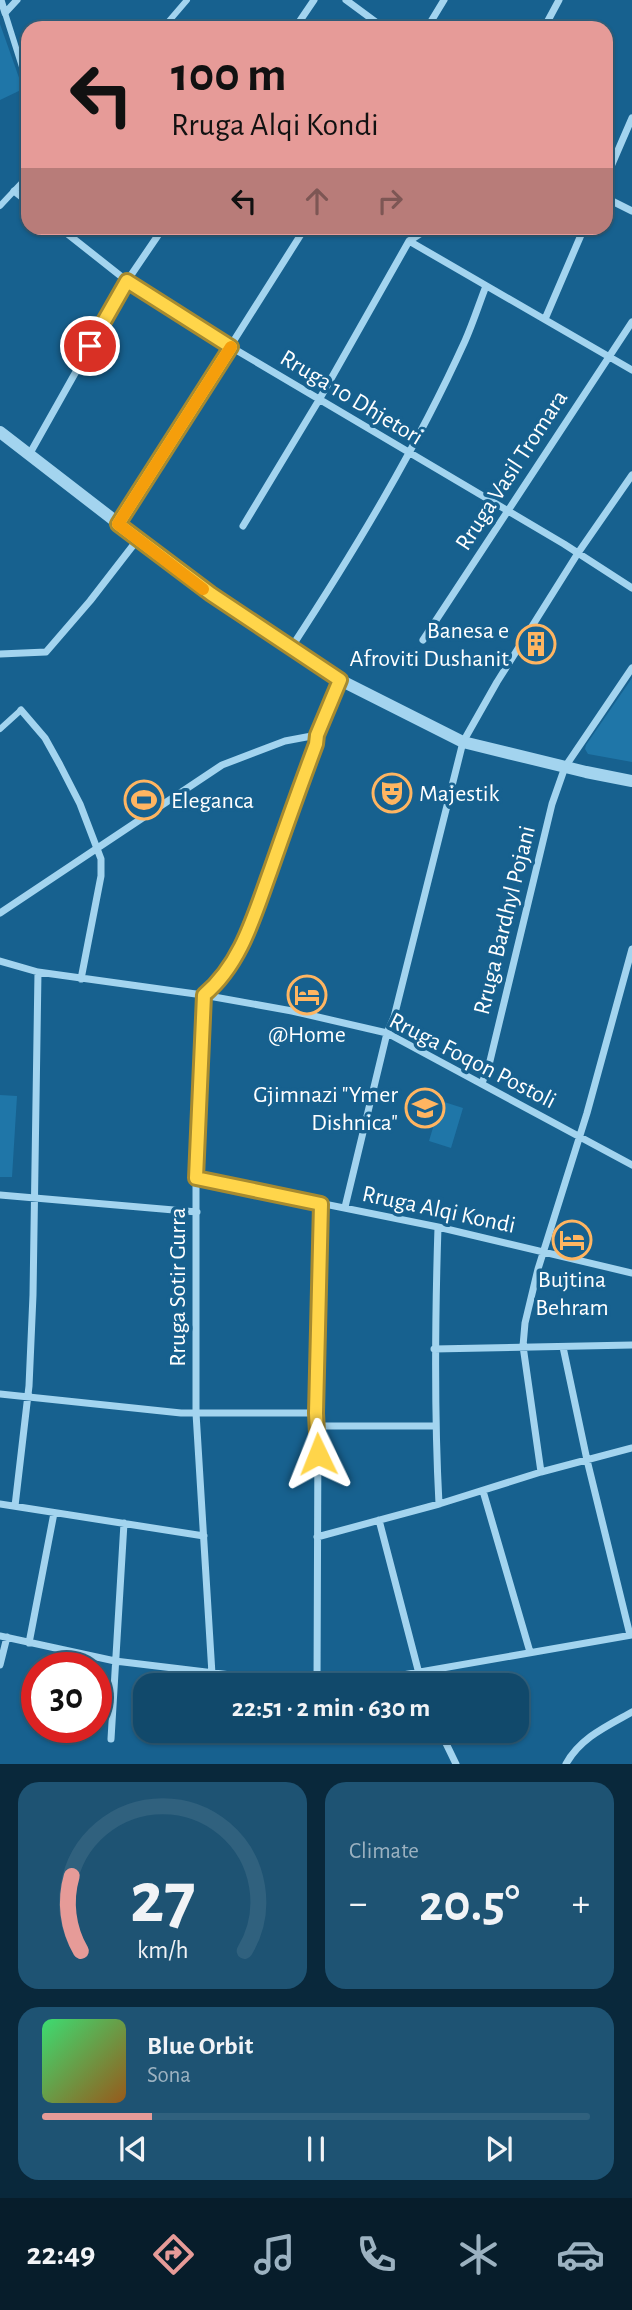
<!DOCTYPE html>
<html lang="en">
<head>
<meta charset="utf-8">
<style>
	body { margin:0; font-family:"Alegreya Sans",sans-serif; background:#1e5373; color:#f1f3f6; height:100vh; display:flex; flex-direction:column; font-size:26px; white-space:nowrap }
	* { box-sizing:border-box; margin:0 }
	p { font-size:23px; color:#9cb2c1 }
	.icon { flex:none; width:38px; height:38px; fill:none; stroke:currentColor; stroke-width:2; stroke-linecap:round; stroke-linejoin:round }
	.map { position:relative; height:1764px; overflow:hidden }
	.details { display:flex; flex-direction:column; gap:18px; padding:18px; background:#09283b; flex:1 }
	.details>* { flex:none }
	.hud { position:absolute; left:21px; top:21px; width:592px; height:214px; border-radius:21px; box-shadow:0 2px 5px #0004,0 0 0 2px #30617e; background:#e69b98; color:#111; overflow:hidden }
	.speed { position:absolute; left:21px; top:1652px; display:flex; gap:14px; font-size:35px; font-weight:700; text-align:center }
	.speed>* { display:grid; place-content:center; width:91px; height:91px; border-radius:50%; background:#11496b; box-shadow:0 2px 5px #0004,0 0 0 2px #30617e; line-height:1 }
	.speed .limit { border:10px solid #d22; background:#fff; color:#111 }
	.pin { position:absolute; display:grid; place-items:center; width:60px; height:60px; color:#fff; margin:-30px; border:4px solid #fff; border-radius:50%; box-shadow:0 2px 7px #0007 }
	.me { position:absolute; width:77px; margin:-38px; rotate:358deg; stroke-linejoin:round; filter:drop-shadow(0 0 5px #0008) }
	.turn { display:flex; align-items:center; gap:24px; height:147px; padding:0 35px; font-size:32px }
	.turn .icon { width:91px; height:91px; stroke-width:2.5 }
	.turn b { display:block; font-size:49px; line-height:60px }
	.lanes { display:flex; align-items:center; height:66px; padding:0 35px; background:#0003; justify-content:center; gap:35px; direction:ltr }
	.lanes .off { opacity:.35 }
	.big { font-size:52px; font-weight:600; line-height:1.1 }
	.details .widget { flex:1; display:flex; flex-direction:column; justify-content:center; gap:10px; min-width:0; padding:0 24px; border-radius:21px; background:#1e5373 }
	.details .dial { align-items:center; gap:0 }
	.dial svg { height:182px; overflow:visible; fill:none; stroke:#30617e; stroke-width:7; stroke-linecap:round; text-anchor:middle }
	.dial text { fill:#f1f3f6; stroke:none }
	.song { display:flex; align-items:center; gap:21px }
	.cover { width:84px; height:84px; border-radius:10px; background:linear-gradient(135deg,hsl(140 70% 55%),hsl(30 70% 35%)) }
	.played { height:7px; border-radius:4px; background:linear-gradient(90deg,#e69b98 20%,#30617e 20%) }
	.keys { display:flex; justify-content:space-around; direction:ltr }
	.heat { display:flex; justify-content:space-between; align-items:center; font-size:38px; direction:ltr }
	.details .tiles { flex:1; display:grid; gap:18px; grid-template-columns:1fr 1fr }
	.widget:last-child { grid-column:span 2 }
	.trip { position:absolute; left:133px; top:1673px; width:396px; height:70px; border-radius:21px; background:#11496b; box-shadow:0 2px 5px #0004,0 0 0 2px #30617e; font-weight:600; line-height:70px; text-align:center }
	.tabs { display:flex; height:112px; justify-content:space-around; align-items:center; background:#071d2b; color:#9cb2c1 }
	.tabs .icon { width:49px; height:49px }
	.tabs .selected { color:#e69b98 }
	.tabs b { font-size:32px; color:#f1f3f6 }
	.map>svg:first-child { display:block }
</style>
</head>
<body>
<div class="map">
<svg width="632" height="1764" viewBox="0 0 632 1764">
	<rect width="100%" height="100%" fill="#17618f"/>
	<path fill="#1f76a8" d="M0,24L23,89L0,100Z
		M632,678V762L588,754L585,749L586,745Z
		M0,1095L17,1096L12,1177H0Z
		M441,1101L463,1108L451,1148L429,1141Z"/>
	<g fill="none" stroke-linecap="round" stroke-linejoin="round">
		<path stroke="#a3d4ef" stroke-width="6" d="M5,13L23,70L28,79
			M163,28L187,0
			M0,206L28,176
			M0,729L21,710"/>
		<path stroke="#a3d4ef" stroke-width="7" d="M1,0L5,13L17,0
			M346,0L384,28
			M295,28L314,0
			M427,28L444,0
			M544,28L559,0
			M606,178L632,118
			M14,191L28,202
			M606,198L632,211
			M60,228L127,281L231,347L564,544L632,588
			M409,241L632,370
			M545,319L584,228
			M29,455L127,281L163,228
			M118,524L305,228
			M243,526L319,400L409,241L429,228
			M423,640L632,322
			M291,648C355,550 416,449 465,341C473,323 479,304 486,286
			M0,654L46,652L90,601L138,539
			M21,710L45,738L60,765L80,804L101,859V876L81,979
			M0,913L222,765L285,741L317,735
			M0,961L38,972L203,995L292,1011L387,1033L632,1165
			M482,1083L489,1065L552,804L565,767L632,668
			M196,1178L438,1227L632,1273
			M0,1195L197,1212
			M345,1207L387,1033L394,1017L463,742L497,682L578,553L632,475
			M438,1227C435,1320 434,1411 439,1504
			M563,1347L587,1460L630,1635
			M434,1349L632,1345
			M0,1394L181,1413H315
			M318,1426H435
			M541,1472L523,1346L525,1323L538,1269L587,1113L632,949
			M483,1491L530,1652
			M0,1504L204,1536
			M15,1506L29,1386L33,1295L38,972
			M379,1520L422,1685
			M317,1537L439,1504L541,1472L632,1448
			M0,1636L115,1661L313,1685
			M29,1643L54,1513
			M0,1665L7,1637
			M212,1674L196,1413V1178L203,995C241,964 253,916 270,872C286,830 300,787 316,744L317,735L340,680
			M317,1685L318,1426L315,1413L321,1204
			M326,1685L351,1684L632,1635
			M440,1731L456,1764
			M111,1739L124,1523
			M566,1764C580,1738 607,1726 632,1712"/>
		<path stroke="#a3d4ef" stroke-width="12" d="M0,432L211,595L340,680L463,742L586,772L632,781"/>
	</g>
	<g fill="none" stroke-linecap="round" stroke-linejoin="round">
		<defs>
			<path id="route" d="M90,346L127,281L231,347L118,524L211,594L340,680L317,735L316,744C300,787 285,829 270,872C254,916 241,964 204,995L196,1178L321,1204L316,1413L318,1454"/>
		</defs>
		<use href="#route" stroke="#a68a30" stroke-width="18"/>
		<use href="#route" stroke="#ffd54a" stroke-width="12"/>
		<path stroke="#f59e0b" stroke-width="12" d="M203,589L118,524L231,347"/>
	</g>
	<defs>
		<symbol id="building-ring" viewBox="-11 -11 22 22"><circle r="9.5" fill="#17618f" stroke="#ffb561" stroke-width="1.5"/><path d="M-4-6H4V6H1V3H-1V6H-4ZM-2.5-4.3h1.7v1.8h-1.7ZM.8-4.3h1.7v1.8H.8ZM-2.5-1h1.7V.8h-1.7ZM.8-1h1.7V.8H.8Z" fill="#ffb561"/></symbol>
		<symbol id="theatre-ring" viewBox="-11 -11 22 22"><circle r="9.5" fill="#17618f" stroke="#ffb561" stroke-width="1.5"/><path d="M-5-5.5Q0-4 5-5.5V0Q5 5 0 6Q-5 5-5 0ZM-3.3-2.5H-1v1.5H-3.3ZM1-2.5H3.3v1.5H1ZM-2.8 1Q0 5.5 2.8 1Z" fill="#ffb561"/></symbol>
		<symbol id="stadium-ring" viewBox="-11 -11 22 22"><circle r="9.5" fill="#17618f" stroke="#ffb561" stroke-width="1.5"/><path d="M0-5a6.5 5 0 1 0 0 10a6.5 5 0 1 0 0-10ZM-3.5-1.8h7v3.6h-7Z" fill="#ffb561"/></symbol>
		<symbol id="hotel-ring" viewBox="-11 -11 22 22"><circle r="9.5" fill="#17618f" stroke="#ffb561" stroke-width="1.5"/><path d="M-6-4.5h1.5V1H6V5H4.5V3h-9V5H-6ZM-4 0a1.8 1.8 0 1 1 3.6 0ZM.5 0V-2.5h3Q6-2.5 6 0Z" fill="#ffb561"/></symbol>
		<symbol id="school-ring" viewBox="-11 -11 22 22"><circle r="9.5" fill="#17618f" stroke="#ffb561" stroke-width="1.5"/><path d="M0-5L7-2L0 1L-7-2ZM-4 1L0 2.5L4 1V4Q0 6-4 4Z" fill="#ffb561"/></symbol>
	</defs>
	<g fill-rule="evenodd">
		<use href="#building-ring" x="514" y="622" width="44" height="44"/>
		<use href="#theatre-ring" x="370" y="771" width="44" height="44"/>
		<use href="#stadium-ring" x="122" y="778" width="44" height="44"/>
		<use href="#hotel-ring" x="285" y="973" width="44" height="44"/>
		<use href="#school-ring" x="403" y="1086" width="44" height="44"/>
		<use href="#hotel-ring" x="550" y="1218" width="44" height="44"/>
	</g>
	<g text-anchor="middle" stroke-width="7" stroke-linejoin="round" paint-order="stroke">
		<g font-size="24" fill="#fff" stroke="#17618f">
			<text transform="translate(352 397) rotate(31)" y="8">Rruga 10 Dhjetori</text>
			<text transform="translate(511 470) rotate(-57)" y="8">Rruga Vasil Tromara</text>
			<text transform="translate(504 920) rotate(-76)" y="8">Rruga Bardhyl Pojani</text>
			<text transform="translate(473 1060) rotate(27)" y="8">Rruga Foqon Postoli</text>
			<text transform="translate(439 1209) rotate(12)" y="8">Rruga Alqi Kondi</text>
			<text transform="translate(177 1287) rotate(-90)" y="8">Rruga Sotir Gurra</text>
		</g>
		<g font-size="24" fill="#fff" stroke="#17618f" text-anchor="end">
			<text x="509" y="638">Banesa e<tspan x="509" dy="28">Afroviti Dushanit</tspan></text>
			<text x="419" y="801" text-anchor="start">Majestik</text>
			<text x="171" y="808" text-anchor="start">Eleganca</text>
			<text x="307" y="1042" text-anchor="middle">@Home</text>
			<text x="398" y="1102">Gjimnazi "Ymer<tspan x="398" dy="28">Dishnica"</tspan></text>
			<text x="572" y="1287" text-anchor="middle">Bujtina<tspan x="572" dy="28">Behram</tspan></text>
		</g>
	</g>
</svg>
<div class="speed"><div class="limit">30</div></div>
<div class="pin" style="left:90px;top:346px;background:#d93025"><svg class="icon" aria-label="arrive" viewBox="0 0 24 24"><path d="M6 21V4h12l-3 4 3 4H6"/></svg></div>
<svg class="me" style="left:318px;top:1454px" viewBox="-20 -20 40 40"><path d="M0-17L14 15 0 8-14 15z" fill="#ffd54a" stroke="#fff" stroke-width="4"/></svg>
<div class="trip">22:51 · 2 min · 630 m</div>
<div class="hud">
<div class="turn"><svg class="icon" aria-label="left" viewBox="0 0 24 24"><path d="M17 20v-9H6M10 6l-5 5 5 5"/></svg><div><b>100 m</b>Rruga Alqi Kondi</div></div>
<div class="lanes"><svg class="icon" aria-label="left" viewBox="0 0 24 24"><path d="M17 20v-9H6M10 6l-5 5 5 5"/></svg><svg class="icon off" aria-label="ahead" viewBox="0 0 24 24"><path d="M12 20V5M6 11l6-6 6 6"/></svg><svg class="icon off" aria-label="right" viewBox="0 0 24 24"><path d="M7 20v-9h11M14 6l5 5-5 5"/></svg></div>
</div>
</div>
<section class="details">
<div class="tiles">
<div class="widget dial"><svg viewBox="0 0 100 80">
<path d="M14 69A42 42 0 1 1 86 69"/>
<path d="M14 69A42 42 0 0 1 10 36" stroke="#e69b98"/>
<text x="50" y="56" font-size="32" font-weight="700">27</text>
<text x="50" y="72" font-size="11">km/h</text>
</svg></div>
<div class="widget"><p>Climate</p>
<div class="heat"><a>−</a><b class="big">20.5°</b><a>+</a></div>
</div>
<div class="widget">
<div class="song"><i class="cover"></i><div><b>Blue Orbit</b><p>Sona</p></div></div>
<div class="played"></div>
<div class="keys"><svg class="icon" aria-label="previous" viewBox="0 0 24 24"><path d="M18 5L8 12l10 7zM5 5v14"/></svg><svg class="icon" aria-label="pause" viewBox="0 0 24 24"><path d="M8 5v14M16 5v14"/></svg><svg class="icon" aria-label="next" viewBox="0 0 24 24"><path d="M6 5l10 7-10 7zM19 5v14"/></svg></div>
</div>
</div>
</section>
<nav class="tabs">
<b>22:49</b>
<svg class="icon selected" aria-label="directions" viewBox="0 0 24 24"><path d="M12 3l9 9-9 9-9-9zM9 14v-3h6M13 9l2 2-2 2"/></svg>
<svg class="icon" aria-label="music" viewBox="0 0 24 24"><path d="M9 18V5l10-2v13"/><circle cx="6" cy="18" r="3"/><circle cx="16" cy="16" r="3"/></svg>
<svg class="icon" aria-label="phone" viewBox="0 0 24 24"><path d="M5 4h4l2 5-3 2q2 4 5 5l2-3 5 2v4C11 20 4 13 5 4z"/></svg>
<svg class="icon" aria-label="climate" viewBox="0 0 24 24"><path d="M12 3v18M4 7l16 10M4 17L20 7"/></svg>
<svg class="icon" aria-label="car" viewBox="0 0 24 24"><path d="M5 17H2v-5l4-1 3-4h7l3 4 3 1v5h-3M9 17h6M6 11h13"/><circle cx="7" cy="17" r="2"/><circle cx="17" cy="17" r="2"/></svg>
</nav>
</body>
</html>
